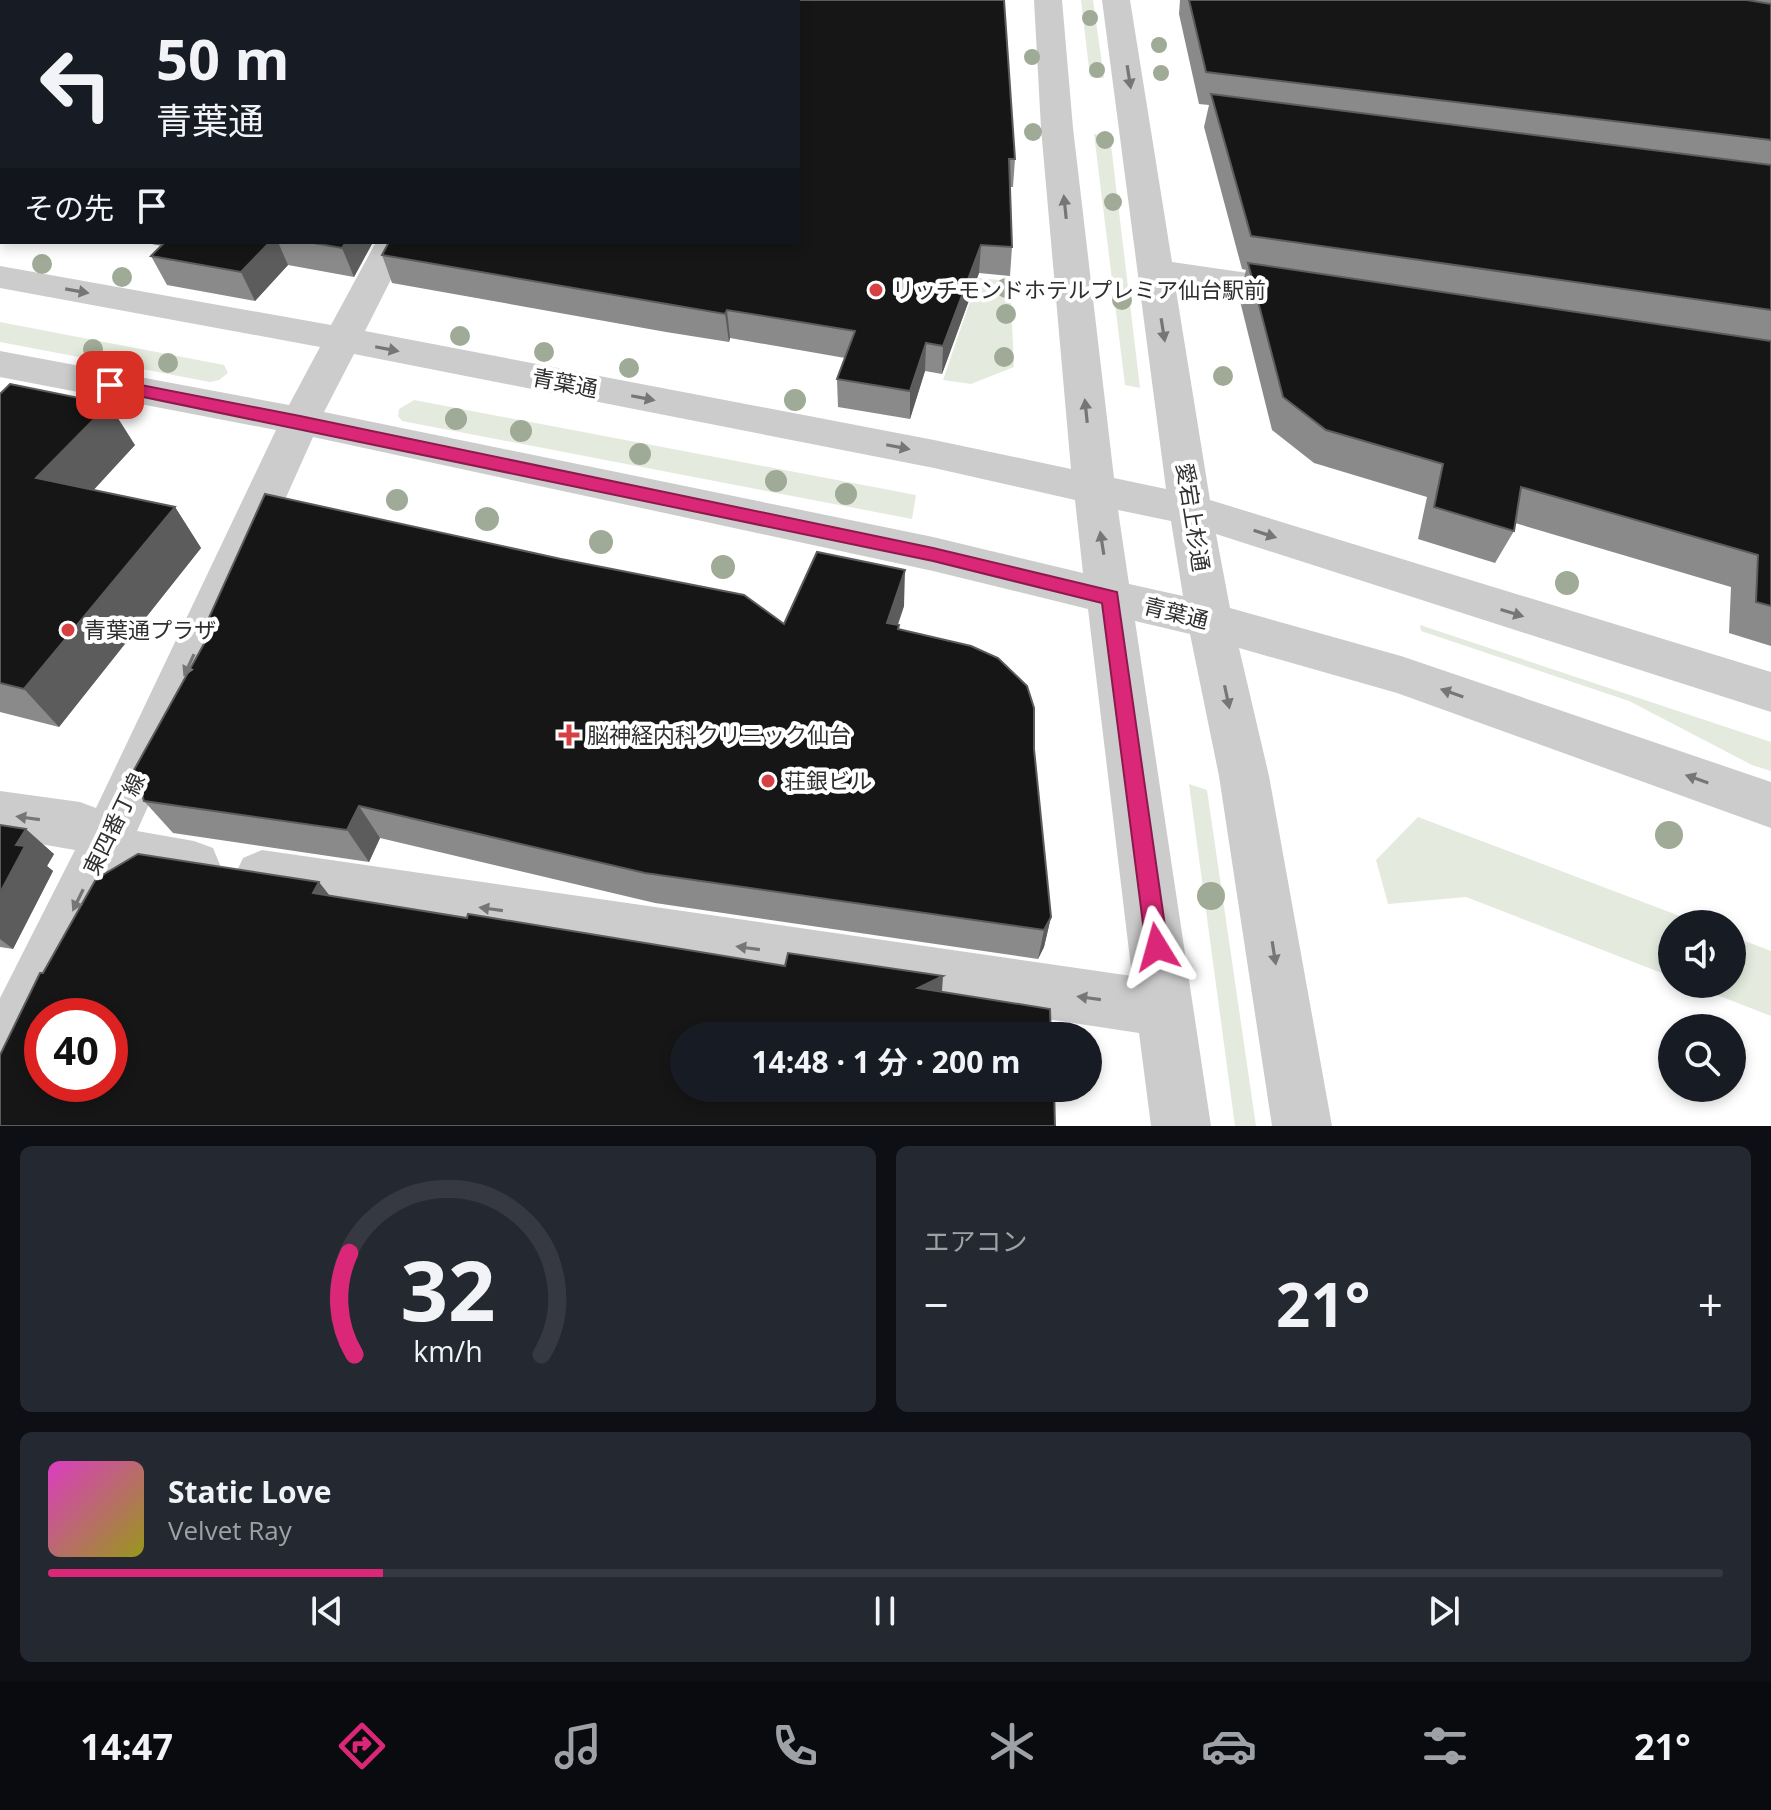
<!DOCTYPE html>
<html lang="ja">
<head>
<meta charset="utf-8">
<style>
	body { margin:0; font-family:"Open Sans","Noto Sans JP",sans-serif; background:#242831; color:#f1f3f6; height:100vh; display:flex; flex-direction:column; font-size:30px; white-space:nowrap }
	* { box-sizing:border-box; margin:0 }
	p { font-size:26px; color:#9ea1a6 }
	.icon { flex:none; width:44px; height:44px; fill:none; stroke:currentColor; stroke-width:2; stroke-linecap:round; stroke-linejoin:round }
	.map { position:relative; height:1126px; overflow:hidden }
	.side { display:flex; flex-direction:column; gap:20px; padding:20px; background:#0d0f14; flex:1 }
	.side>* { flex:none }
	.guide { position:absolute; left:0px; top:0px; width:800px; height:244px; box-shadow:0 4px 12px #0003; background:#171b24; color:#f1f3f6; overflow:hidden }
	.fabs { position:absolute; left:1658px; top:910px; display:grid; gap:16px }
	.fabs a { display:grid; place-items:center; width:88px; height:88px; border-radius:50%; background:#171b24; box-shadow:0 4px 12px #0003; font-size:40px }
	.speed { position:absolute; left:24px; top:998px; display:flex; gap:16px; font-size:40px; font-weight:700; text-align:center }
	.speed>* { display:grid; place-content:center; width:104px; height:104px; border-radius:50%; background:#171b24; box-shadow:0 4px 12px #0003; line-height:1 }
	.speed .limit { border:12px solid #d22; background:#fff; color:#111 }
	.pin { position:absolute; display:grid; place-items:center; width:68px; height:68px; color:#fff; margin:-34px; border-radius:16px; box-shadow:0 4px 12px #0006 }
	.me { position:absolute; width:88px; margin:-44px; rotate:352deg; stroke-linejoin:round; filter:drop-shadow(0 0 6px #0008) }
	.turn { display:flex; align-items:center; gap:28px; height:168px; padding:0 24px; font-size:36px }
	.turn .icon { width:104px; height:104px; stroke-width:2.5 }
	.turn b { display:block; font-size:56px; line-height:68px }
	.then { display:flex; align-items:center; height:76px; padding:0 24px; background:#0003; gap:16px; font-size:30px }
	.big { font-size:60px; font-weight:700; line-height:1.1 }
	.side .tile { flex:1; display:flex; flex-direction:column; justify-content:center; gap:12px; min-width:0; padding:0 28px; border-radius:12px; background:#242831 }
	.side .dial { align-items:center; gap:0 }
	.dial svg { height:208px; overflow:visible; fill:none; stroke:#363941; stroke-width:7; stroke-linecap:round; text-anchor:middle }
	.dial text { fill:#f1f3f6; stroke:none }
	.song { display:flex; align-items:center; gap:24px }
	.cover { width:96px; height:96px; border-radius:12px; background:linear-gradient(135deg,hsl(310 70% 55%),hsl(60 70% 35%)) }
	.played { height:8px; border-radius:4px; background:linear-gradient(90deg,#db2777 20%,#363941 20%) }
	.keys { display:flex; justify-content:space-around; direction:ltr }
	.heat { display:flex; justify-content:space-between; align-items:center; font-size:44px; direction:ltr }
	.side .tiles { flex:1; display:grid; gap:20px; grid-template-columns:1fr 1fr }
	.tile:last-child { grid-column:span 2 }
	.trip { position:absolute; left:670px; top:1022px; width:432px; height:80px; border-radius:40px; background:#171b24; box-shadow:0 4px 12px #0003; font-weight:700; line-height:80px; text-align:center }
	.tabs { display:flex; height:128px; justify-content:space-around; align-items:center; background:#090b0e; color:#9ea1a6 }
	.tabs .icon { width:56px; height:56px }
	.tabs .current { color:#db2777 }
	.tabs b { font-size:36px; color:#f1f3f6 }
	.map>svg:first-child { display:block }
</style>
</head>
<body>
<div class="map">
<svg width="1771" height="1126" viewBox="0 0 1771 1126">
	<rect width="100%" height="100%" fill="#fff"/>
	<path fill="#e4ebde" d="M1081,0H1093L1104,78L1090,77Z
		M1094,134L1110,136L1140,388L1125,385Z
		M978,278L1010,281L1014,367L971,384L943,380Z
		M0,322L224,365L228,373L219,380L210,382L0,342Z
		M414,400L916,495L912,519L402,421L398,416L399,409Z
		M1420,625L1771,742V771L1752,765L1629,701L1421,631Z
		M1189,784L1207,790L1256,1126H1235Z
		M1418,817L1701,924H1672V977L1466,897L1388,904L1376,860Z
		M1732,936L1771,951V1016L1689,984H1732Z"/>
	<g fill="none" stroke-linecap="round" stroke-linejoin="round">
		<path fill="#ccc" fill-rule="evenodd" d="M1034,0H1062L1073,128L1114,478L1166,489L1102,0H1130L1172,262L1302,281L1315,284L1320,292L1315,300L1302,303L1175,284L1210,500L1771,672V712L1216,534L1230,608L1401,656L1771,782V828L1397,693L1239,648L1269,776L1332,1126H1272L1219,776L1190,634L1135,621L1211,1126H1151L1139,1033L262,900L243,892L235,875L243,858L262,850L1132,976L1088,609L933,571L313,437L137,831L194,841L213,848L220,865L213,882L194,889L118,874L51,1016H42V1035L21,1081L0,1089V998L75,850L0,837V791L80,802L96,808L276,430L0,377V351L289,405L320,347L0,288V266L331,325L376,242H410L365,331L934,440L1071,469L1041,128ZM354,354L934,468L1075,500L1083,573L933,537L324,412ZM1118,510L1171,521L1183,596L1129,584Z"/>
	</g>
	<g fill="#9fab96">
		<circle cx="1090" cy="18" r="8"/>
		<circle cx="1159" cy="45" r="8"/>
		<circle cx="1032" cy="57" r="8"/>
		<circle cx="1097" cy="70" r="8"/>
		<circle cx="1161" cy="73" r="8"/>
		<circle cx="1033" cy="132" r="9"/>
		<circle cx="1105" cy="140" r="9"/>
		<circle cx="1113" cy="202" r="9"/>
		<circle cx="42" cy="264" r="10"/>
		<circle cx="122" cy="277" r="10"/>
		<circle cx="1006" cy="288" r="10"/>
		<circle cx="1122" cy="300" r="10"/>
		<circle cx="1006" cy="314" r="10"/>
		<circle cx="460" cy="336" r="10"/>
		<circle cx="93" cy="349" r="10"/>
		<circle cx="544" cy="352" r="10"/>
		<circle cx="1004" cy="357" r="10"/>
		<circle cx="168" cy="363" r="10"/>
		<circle cx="629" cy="368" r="10"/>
		<circle cx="1223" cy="376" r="10"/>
		<circle cx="795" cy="400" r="11"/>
		<circle cx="456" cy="419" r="11"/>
		<circle cx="521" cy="431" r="11"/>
		<circle cx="640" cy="454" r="11"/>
		<circle cx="776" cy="481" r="11"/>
		<circle cx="846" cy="494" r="11"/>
		<circle cx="397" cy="500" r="11"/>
		<circle cx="487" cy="519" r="12"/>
		<circle cx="601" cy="542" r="12"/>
		<circle cx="723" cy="567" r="12"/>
		<circle cx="1567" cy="583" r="12"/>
		<circle cx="1669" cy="835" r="14"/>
		<circle cx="1211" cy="896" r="14"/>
	</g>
	<path fill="#8a8a8a" d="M0,0L1015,159L1013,187H1010L1012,247L1010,276L979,273L942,374L925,371L910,419L838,407L837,379L845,358L730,338L729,342L666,332L392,283L382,255L798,242L2,2V216H0Z
		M1180,0H1771V646L1729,633L1731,587L1515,523L1514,531L1495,563L1418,539L1427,497L1314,463L1272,430L1239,297L1246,270L1242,269L1204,127L1209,105L1199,104L1179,14Z
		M141,242H373L354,277L288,265L255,301L167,285L151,256L162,246Z
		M0,394L135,445L93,490L175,507L201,548L59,727L0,712Z
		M904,606L898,625L899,629L1034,749L1051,917L1044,947L1038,959L655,903L380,838L369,862L173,833L144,801L212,629L207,622L784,624Z
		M0,825L54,854L47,866L53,871L13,949L0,947Z"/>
	<path fill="#5c5c5c" d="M270,242H278L288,265L255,301L241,272Z
		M346,242H373L354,277L342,248Z
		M981,245L979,273L942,374L943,346Z
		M727,310L730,338L729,342L725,314Z
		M926,343L925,371L910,419V391Z
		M109,404L135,445L67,519L36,478Z
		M175,507L201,548L59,727L24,689Z
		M905,570L904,606L886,658L887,623Z
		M359,806L380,838L369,862L347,830Z
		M26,829L54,854L47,866L53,871L13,949L0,939V893L16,845Z
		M319,882L344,914L313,893Z
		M1051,917L1044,947L1038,959L1044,930Z
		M943,976L941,1006L918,988Z"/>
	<path fill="#161616" stroke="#5c5c5c" stroke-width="2" fill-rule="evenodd" d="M0,0H1004L1015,159H1009L1012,247L981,245L943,346L926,343L910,391L837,379L855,331L727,310L725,314L661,303L382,255L389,242H798V2H2V191H0Z
		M1189,0H1747L1771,4V140L1206,72Z
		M1211,94L1771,165V310L1251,236Z
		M165,242H270L241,272L151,256Z
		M308,242H346L342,248Z
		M1248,263L1771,341V606L1756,602L1758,555L1521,487L1514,531L1434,507L1443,464L1326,430L1283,397Z
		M10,384L109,404L36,478L175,507L24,689L0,683V394Z
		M265,494L561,559L744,595L784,624L817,552L905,570L887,623L899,625L898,629L971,646L998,658L1027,686L1034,708V749L1051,917L1044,930L645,873L359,806L347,830L144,801L134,770L215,624L207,622Z
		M0,825L26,829L16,845L25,846L0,893Z
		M138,854L319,882L313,893L467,918L468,914L785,966L788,953L943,976L918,988L1050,1009L1051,1036H684V1088H1054L1055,1126H0V1055L40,973H43L96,879ZM42,1016H110V1084H42Z"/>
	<defs><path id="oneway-solid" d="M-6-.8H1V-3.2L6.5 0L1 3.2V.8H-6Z" transform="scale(2)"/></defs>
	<g fill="#767676">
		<use href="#oneway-solid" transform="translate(1129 77) rotate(81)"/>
		<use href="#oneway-solid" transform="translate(1065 207) rotate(-96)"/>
		<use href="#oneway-solid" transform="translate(77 291) rotate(10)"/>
		<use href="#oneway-solid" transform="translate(1163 330) rotate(81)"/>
		<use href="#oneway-solid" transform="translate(387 349) rotate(11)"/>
		<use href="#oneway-solid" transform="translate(643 398) rotate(11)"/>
		<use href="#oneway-solid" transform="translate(1086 411) rotate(-96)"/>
		<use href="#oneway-solid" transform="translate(898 447) rotate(11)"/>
		<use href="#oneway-solid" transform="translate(1265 534) rotate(18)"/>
		<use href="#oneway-solid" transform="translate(1102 543) rotate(-99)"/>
		<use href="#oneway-solid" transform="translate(1512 613) rotate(17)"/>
		<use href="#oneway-solid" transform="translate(189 665) rotate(115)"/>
		<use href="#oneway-solid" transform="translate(1452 693) rotate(-161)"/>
		<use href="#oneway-solid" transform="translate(1227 697) rotate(78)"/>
		<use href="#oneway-solid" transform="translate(1697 779) rotate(-161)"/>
		<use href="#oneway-solid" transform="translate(28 818) rotate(-172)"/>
		<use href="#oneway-solid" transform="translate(78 900) rotate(116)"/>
		<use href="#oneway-solid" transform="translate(491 909) rotate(-172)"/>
		<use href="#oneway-solid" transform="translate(748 948) rotate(-172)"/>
		<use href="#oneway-solid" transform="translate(1274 953) rotate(81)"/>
		<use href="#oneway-solid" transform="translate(1089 998) rotate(-172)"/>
	</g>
	<path fill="#db2777" stroke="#8e194d" stroke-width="2" d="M110,379L300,416L933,548L1117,592L1168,947L1165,955L1157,958L1149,955L1146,947L1102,603L933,561L105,389L102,385Z"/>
	<g fill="#d64043" stroke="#fff" stroke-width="3">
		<circle cx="876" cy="290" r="8"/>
		<circle cx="68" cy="630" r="8"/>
		<path d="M565 723h8v8h8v8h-8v8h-8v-8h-8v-8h8z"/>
		<circle cx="768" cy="781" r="8"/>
	</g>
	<g text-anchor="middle" stroke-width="8" stroke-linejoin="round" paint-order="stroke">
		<g font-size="22" fill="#2f2f2f" stroke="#fff" text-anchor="start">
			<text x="892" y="298">リッチモンドホテルプレミア仙台駅前</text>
			<text x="84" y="638">青葉通プラザ</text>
			<text x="587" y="743">脳神経内科クリニック仙台</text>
			<text x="784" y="789">荘銀ビル</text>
		</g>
		<g font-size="22" fill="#2f2f2f" stroke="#fff">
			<text transform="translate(565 383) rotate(11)" y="8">青葉通</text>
			<text transform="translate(1193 517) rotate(81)" y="8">愛宕上杉通</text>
			<text transform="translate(1176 613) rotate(14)" y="8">青葉通</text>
			<text transform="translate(114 824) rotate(-64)" y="8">東四番丁線</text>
		</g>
	</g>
</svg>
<div class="fabs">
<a><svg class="icon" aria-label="sound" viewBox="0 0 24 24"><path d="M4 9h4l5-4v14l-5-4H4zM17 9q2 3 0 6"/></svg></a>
<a><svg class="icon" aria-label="search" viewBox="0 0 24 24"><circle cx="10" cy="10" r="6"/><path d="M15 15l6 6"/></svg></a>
</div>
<div class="speed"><div class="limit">40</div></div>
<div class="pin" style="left:110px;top:385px;background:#d93025"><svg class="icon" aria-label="arrive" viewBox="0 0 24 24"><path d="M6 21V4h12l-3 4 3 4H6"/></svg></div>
<svg class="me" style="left:1157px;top:947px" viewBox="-20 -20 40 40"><path d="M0-17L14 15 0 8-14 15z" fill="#db2777" stroke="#fff" stroke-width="4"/></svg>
<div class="trip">14:48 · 1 分 · 200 m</div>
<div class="guide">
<div class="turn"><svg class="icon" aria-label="left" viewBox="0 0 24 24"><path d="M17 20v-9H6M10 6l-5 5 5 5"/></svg><div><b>50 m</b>青葉通</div></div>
<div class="then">その先<svg class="icon" aria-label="arrive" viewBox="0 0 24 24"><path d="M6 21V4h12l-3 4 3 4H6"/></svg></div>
</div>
</div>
<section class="side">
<div class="tiles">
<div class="tile dial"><svg viewBox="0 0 100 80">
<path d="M14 69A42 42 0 1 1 86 69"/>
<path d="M14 69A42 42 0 0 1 12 30" stroke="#db2777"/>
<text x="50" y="56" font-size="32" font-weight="700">32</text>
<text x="50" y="72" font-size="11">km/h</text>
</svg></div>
<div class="tile"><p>エアコン</p>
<div class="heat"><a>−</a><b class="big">21°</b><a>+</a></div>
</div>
<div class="tile">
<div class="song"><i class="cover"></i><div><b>Static Love</b><p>Velvet Ray</p></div></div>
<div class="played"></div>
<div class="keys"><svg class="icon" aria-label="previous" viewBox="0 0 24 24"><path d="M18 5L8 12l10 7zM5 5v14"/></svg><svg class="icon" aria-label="pause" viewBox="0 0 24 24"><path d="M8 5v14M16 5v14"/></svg><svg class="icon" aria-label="next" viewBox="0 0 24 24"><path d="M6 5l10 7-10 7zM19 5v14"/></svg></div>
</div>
</div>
</section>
<nav class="tabs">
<b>14:47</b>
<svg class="icon current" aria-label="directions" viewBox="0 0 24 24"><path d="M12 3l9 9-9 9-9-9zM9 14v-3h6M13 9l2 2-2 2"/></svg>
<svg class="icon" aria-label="music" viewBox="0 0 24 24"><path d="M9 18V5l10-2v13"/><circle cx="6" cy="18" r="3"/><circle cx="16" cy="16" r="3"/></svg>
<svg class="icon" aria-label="phone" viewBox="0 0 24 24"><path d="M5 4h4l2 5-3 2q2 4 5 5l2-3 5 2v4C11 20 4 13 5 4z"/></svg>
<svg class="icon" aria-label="climate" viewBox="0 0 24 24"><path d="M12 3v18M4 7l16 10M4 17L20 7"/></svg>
<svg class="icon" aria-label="car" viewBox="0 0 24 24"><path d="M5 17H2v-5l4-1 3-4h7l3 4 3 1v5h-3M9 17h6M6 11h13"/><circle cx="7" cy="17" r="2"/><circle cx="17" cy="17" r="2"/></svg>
<svg class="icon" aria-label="filters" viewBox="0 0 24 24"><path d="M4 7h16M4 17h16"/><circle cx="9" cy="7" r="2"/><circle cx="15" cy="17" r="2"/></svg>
<b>21°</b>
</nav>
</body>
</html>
